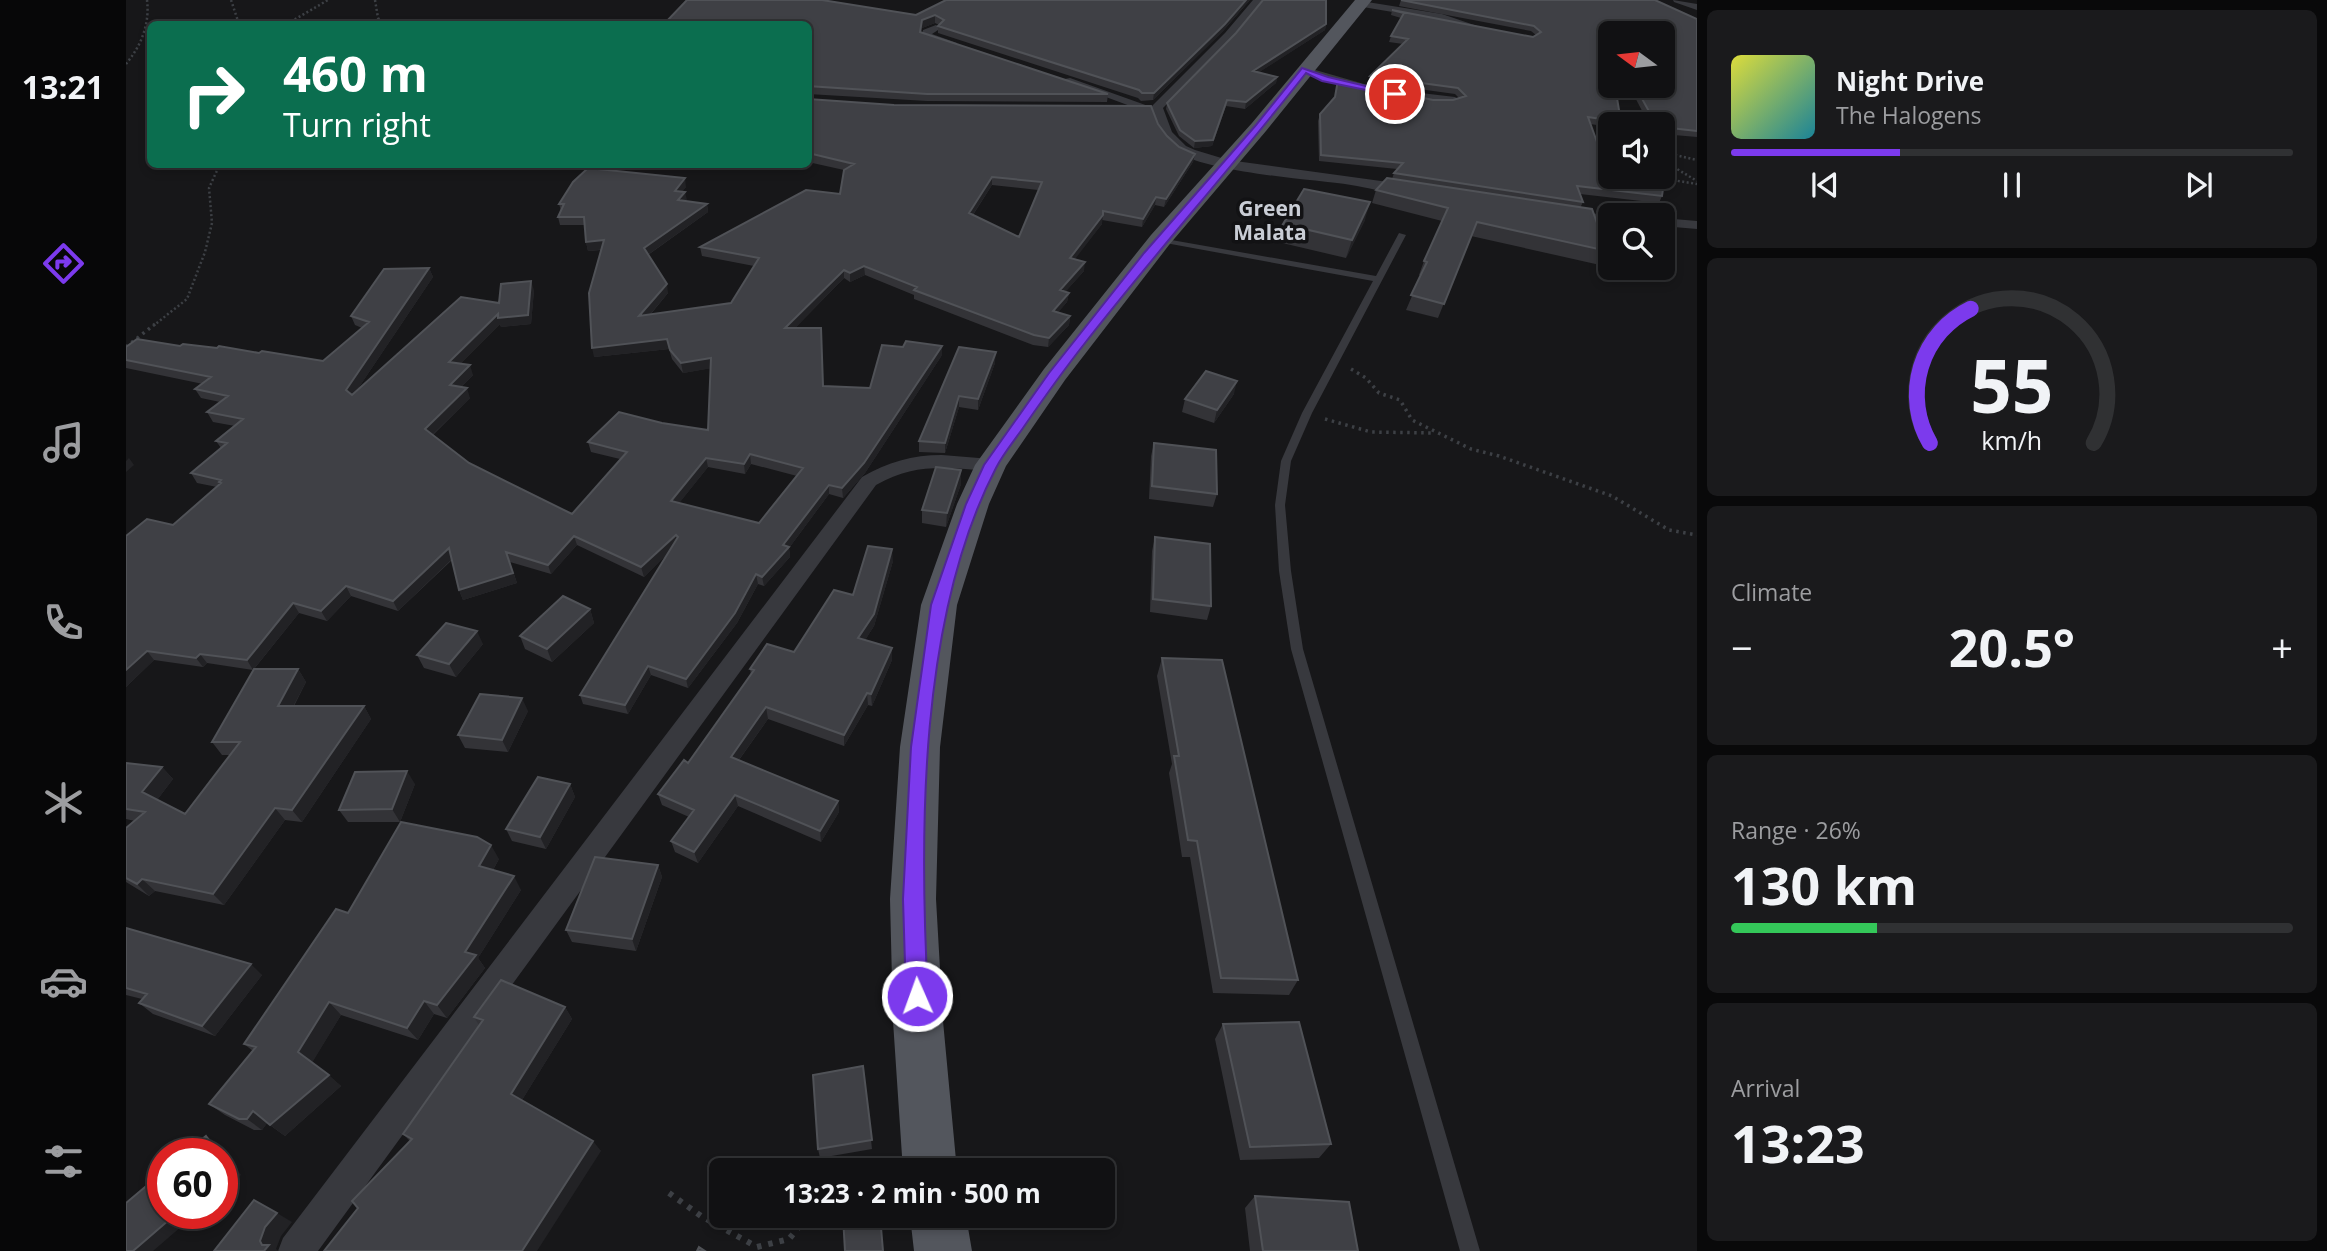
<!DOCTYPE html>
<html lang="en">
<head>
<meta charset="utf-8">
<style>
	body { margin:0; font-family:"Open Sans",sans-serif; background:#1a1a1c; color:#f1f3f6; height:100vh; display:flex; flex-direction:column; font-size:26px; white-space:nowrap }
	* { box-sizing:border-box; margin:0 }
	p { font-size:23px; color:#9c9da0 }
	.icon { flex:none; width:38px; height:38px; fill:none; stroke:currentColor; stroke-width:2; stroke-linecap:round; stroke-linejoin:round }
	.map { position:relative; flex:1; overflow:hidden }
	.details { display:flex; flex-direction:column; gap:10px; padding:10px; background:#09090a; width:630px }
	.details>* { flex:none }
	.top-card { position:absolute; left:21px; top:21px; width:665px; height:147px; border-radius:10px; box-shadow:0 4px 10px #0003,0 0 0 2px #303133; background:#0b6e4f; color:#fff; overflow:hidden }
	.needle { width:46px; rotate:285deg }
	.fabs { position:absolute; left:1472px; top:21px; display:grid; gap:14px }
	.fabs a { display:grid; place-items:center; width:77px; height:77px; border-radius:10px; background:#111113; box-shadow:0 4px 10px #0003,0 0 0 2px #303133; font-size:35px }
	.speed { position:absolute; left:21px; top:1138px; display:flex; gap:14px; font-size:35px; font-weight:700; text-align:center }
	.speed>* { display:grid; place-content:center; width:91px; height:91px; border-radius:50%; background:#111113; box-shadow:0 4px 10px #0003,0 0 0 2px #303133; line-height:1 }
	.speed .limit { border:10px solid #d22; background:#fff; color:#111 }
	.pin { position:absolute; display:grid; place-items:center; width:60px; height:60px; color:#fff; margin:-30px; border:4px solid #fff; border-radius:50%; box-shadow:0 2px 7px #0007 }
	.me { position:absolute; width:77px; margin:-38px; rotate:358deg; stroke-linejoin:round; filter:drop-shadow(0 0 5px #0008) }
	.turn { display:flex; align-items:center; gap:24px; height:147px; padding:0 21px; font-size:32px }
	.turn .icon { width:91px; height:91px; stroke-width:2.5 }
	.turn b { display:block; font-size:49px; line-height:60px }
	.big { font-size:52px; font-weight:700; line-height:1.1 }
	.details .card { flex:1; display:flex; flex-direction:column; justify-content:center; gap:10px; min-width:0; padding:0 24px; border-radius:10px; background:#1a1a1c }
	.details .dial { align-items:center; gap:0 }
	.dial svg { height:182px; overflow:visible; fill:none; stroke:#303133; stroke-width:7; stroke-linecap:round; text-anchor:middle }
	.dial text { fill:#f1f3f6; stroke:none }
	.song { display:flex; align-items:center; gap:21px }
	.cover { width:84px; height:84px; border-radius:10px; background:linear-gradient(135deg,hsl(60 70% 55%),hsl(190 70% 35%)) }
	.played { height:7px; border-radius:4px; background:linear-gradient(90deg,#7c3aed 30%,#303133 30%) }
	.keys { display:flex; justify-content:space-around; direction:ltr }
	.heat { display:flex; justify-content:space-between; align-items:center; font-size:38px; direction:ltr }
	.charge { height:10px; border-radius:5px; background:linear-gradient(90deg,#34c759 26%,#303133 0) }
	.trip { position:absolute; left:583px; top:1158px; width:406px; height:70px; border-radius:10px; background:#111113; box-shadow:0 4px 10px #0003,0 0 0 2px #303133; font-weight:700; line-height:70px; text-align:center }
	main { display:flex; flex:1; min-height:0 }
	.tabs { display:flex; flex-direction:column; width:126px; justify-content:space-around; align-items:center; background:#070708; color:#9c9da0 }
	.tabs .icon { width:49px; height:49px }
	.tabs .selected { color:#7c3aed }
	.tabs b { font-size:32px; color:#f1f3f6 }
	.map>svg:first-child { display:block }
</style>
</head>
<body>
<main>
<nav class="tabs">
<b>13:21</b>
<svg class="icon selected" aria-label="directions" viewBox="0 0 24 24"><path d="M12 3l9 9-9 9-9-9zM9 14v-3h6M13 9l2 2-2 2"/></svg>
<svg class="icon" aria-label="music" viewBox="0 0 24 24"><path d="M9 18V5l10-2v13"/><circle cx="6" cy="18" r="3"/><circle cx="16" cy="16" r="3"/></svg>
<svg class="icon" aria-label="phone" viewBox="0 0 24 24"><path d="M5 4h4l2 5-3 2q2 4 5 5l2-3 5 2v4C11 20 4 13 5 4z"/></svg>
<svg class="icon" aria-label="climate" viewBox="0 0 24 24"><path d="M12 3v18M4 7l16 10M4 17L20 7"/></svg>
<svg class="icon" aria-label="car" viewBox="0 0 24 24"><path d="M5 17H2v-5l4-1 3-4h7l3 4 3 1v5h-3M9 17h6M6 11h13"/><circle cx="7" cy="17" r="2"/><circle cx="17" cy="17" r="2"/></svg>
<svg class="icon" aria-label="filters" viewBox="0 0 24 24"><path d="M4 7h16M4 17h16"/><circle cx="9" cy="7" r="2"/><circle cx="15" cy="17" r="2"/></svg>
</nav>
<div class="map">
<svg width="1571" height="1251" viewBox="0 0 1571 1251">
	<rect width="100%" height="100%" fill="#171719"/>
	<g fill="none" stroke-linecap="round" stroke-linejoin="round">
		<path stroke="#3d4045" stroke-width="2.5" stroke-dasharray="2 2.5" stroke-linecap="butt" d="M105,0L113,24
			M249,0L252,18L257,24
			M161,24L202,0
			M0,64C15,46 24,24 21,0
			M1536,152L1571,160
			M1536,160L1571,181
			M1534,178L1571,184
			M27,326L61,299L79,252L86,223L83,188L94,164"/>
		<path stroke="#3d4045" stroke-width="3.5" stroke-dasharray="2.5 4.5" stroke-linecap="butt" d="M0,347L29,324
			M1225,369L1240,378L1253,393L1274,400L1286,420L1345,449L1373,456L1486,496L1543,530L1571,535
			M1199,419L1245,432L1307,433"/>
		<path stroke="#3d4045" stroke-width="6" stroke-dasharray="4.5 7" stroke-linecap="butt" d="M543,1193L575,1216L631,1247L663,1239L682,1216"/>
		<path fill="#38393e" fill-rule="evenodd" d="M1273,233L1280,235L1186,413L1165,461L1159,505L1165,571L1177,649L1354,1251H1334L1165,649L1153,571L1149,505L1155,461L1176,413L1247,281L1034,242L1030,240L1034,238L1250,276Z"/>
		<path fill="#38393e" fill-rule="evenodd" d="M1127,0H1137L1107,37L1037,108L1046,132L1060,146L1069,150L1102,160L1284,185L1289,186V192C1270,196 1244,188 1225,185C1184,179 1084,173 1051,152C1036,143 1026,124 1025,107L1015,110L934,80L944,78L1025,107L1099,33Z
			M1547,0L1571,4V10L1548,2Z
			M1235,1L1316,14L1360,29L1355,32L1314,20L1231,6V2Z
			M810,25L815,28L806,34L831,43V47L796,38L797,30Z
			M1179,67L1252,88L1329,97L1335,101C1316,115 1200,82 1175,72V68Z
			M1439,211L1484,215H1486H1484V223L1434,218L1432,215L1434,212Z
			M1536,218L1571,221V229L1536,226Z
			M816,455L865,459L872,461L875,465L872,469L865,471C821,468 790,462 750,485L192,1251H152L157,1238L736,477C762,462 786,455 816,455Z"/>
		<path fill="#53565d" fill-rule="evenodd" d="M1229,0H1246L1140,131L1043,245L939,380L880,466L863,504L831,605L814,747L810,899L817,1021L831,1171H777L767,1021L764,899L774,747L795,605L831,504L849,465L918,369L1025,235L1126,123Z
			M784,1216H840L846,1251H788Z"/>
	</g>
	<path fill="#333337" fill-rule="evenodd" d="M820,0H1124L1097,31L1027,100L1015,101L1012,98L812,33V26L813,25L809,23L796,28L795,33L982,94L981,102L801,101L682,94V24L790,15Z
		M1275,0L1571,19V137L1536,134V124H1523L1503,86H1536L1484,33V49L1482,46L1495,122L1494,124H1484V127L1464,124L1480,167L1536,196L1533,203L1454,194L1457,202L1454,208L1481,251L1474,265L1345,236L1312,318L1280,310L1295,275H1293L1298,261L1316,221L1246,203L1250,190L1266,179L1268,173L1271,169L1193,161L1192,121L1194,114L1307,100H1327L1333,98L1329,94L1242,82L1244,76L1277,44L1263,42L1265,36L1275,18L1265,15L1266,10L1407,37L1410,35L1405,31L1273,6Z
		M1200,24L1199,30L1133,72L1151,77L1150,83L1119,109L1100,106L1086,146L1068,148L1053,136L1040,109L1041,103L1110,33Z
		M682,99L1032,124L1041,136L1053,147L1069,154L1067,162L1038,207L1029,205L1016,227L976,220V224L948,259L958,271L939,292L943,293L941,302L932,312L944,316L943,325L922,347L907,345L788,299V295L739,275L724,282L718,278L669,328L697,386L744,388L816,355L739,473L717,498L703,494L663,548L664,557L638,586L632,584L611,623L562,688L525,675L502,714L457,704L454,695L541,554L518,577L451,545L425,574L384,562L391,583L337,600L333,590L326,560L272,611L225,596L201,621L173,613L128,669H172L180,682L168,706H238L245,719L176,822L159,820L98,905L29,891L23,896L0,882V828L9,821L0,819V763L36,767L47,779L31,800L59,814L104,755H96L86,742L127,670L81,663L77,667L28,660L0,687V536L47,525L91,487L71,483L65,473L95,448L90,441L109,426L87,422L81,412L94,402L75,398L69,389L77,384L0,368V347L54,346L133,353L197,361L236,328L229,325L225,316L303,268L307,277L231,390L373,303L408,290L405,324L375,327L374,324L334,364L347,375L335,387L344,398L307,435L343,463L446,514L494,459L465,452L462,442L536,423L582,430L585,368L557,373L546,359L543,349L468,357L475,250L462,251L460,242L459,225H434L432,217L435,211L433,204L560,187L556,191L560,201L581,204L582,212L522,255L542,293L524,315L605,303L628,266L576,256L574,247L714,194L718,170L682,162ZM866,185L912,190L893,237L847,215ZM625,464L671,476L633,523L553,503L582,467L619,474Z
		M1239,220L1220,258L1152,242L1157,224Z
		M833,347L869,363L852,410L833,407L819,453L793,452V441Z
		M1108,394L1088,423L1056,412L1059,399Z
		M1028,443L1091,494L1087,507L1023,499L1025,456Z
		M835,484L820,527L796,523V510Z
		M1029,537L1085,606L1081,620L1024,612L1026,551Z
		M767,561L748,626L739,640L766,648V660L746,706L742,705L718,746L642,719L613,760L712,801L713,812L695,842L612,806L572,863L549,852L545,841L563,817L536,805L532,794L562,763L625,675L624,669L668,652L727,595Z
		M464,609L468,623L426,662L399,649L394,636Z
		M357,644L330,677L298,668L291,655Z
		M1036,658L1172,980L1163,995L1087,993L1064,857H1056L1043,773L1046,764L1031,676Z
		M402,711L382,752L339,748L332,735Z
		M289,784L274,822H222L213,810Z
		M444,784L449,797L420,849L386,841L380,829Z
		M373,859L367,870L395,890L352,958L359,968L321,1018L308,1014L292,1040L215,1015L186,1062L215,1086L159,1136L141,1123L136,1130H128L99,1115L83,1104L127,1051L118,1044L222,913Z
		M532,865L536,877L510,951L446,942L440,930Z
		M0,928L136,975L89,1036L27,1014L13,1003L16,999L0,995Z
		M439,1007L446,1019L396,1100L475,1151L284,1141L277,1134L353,1025L348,1017Z
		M1097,1024L1205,1144L1193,1158L1114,1160L1089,1039Z
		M737,1066L746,1149L694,1158L692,1149Z
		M1129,1196L1232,1251H1124L1119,1208Z"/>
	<path fill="#222225" d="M1120,0H1124L1097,31L1027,100L1028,93Z
		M809,15V23L796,28L794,39L796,20Z
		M1200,24L1199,30L1126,77L1127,71Z
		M1151,77L1150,83L1119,109L1120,102Z
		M1101,100L1086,146L1068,148L1069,141Z
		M1069,154L1067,162L1038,207L1040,199Z
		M866,177V185L842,222L843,213Z
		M559,178L560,187L550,199L549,191Z
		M559,192L561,200L554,208L552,200Z
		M1030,197L1029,205L1016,227L1017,219Z
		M1244,202L1239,220L1220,258L1226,240Z
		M581,204L582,212L520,256L518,248Z
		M977,215L976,224L943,267L944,258Z
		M478,240L480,249L462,251L460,242Z
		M959,262L958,271L933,299L934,290Z
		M738,266L739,275L724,282V273Z
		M303,268L307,277L225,399L220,390Z
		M718,270V278L660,337L659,328Z
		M405,281L408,290L405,324L375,327L374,324L327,371L323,362Z
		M541,284L542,293L515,325L513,316Z
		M943,293L941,302L926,320L927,311Z
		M944,316L943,325L922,347L923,338Z
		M541,339L543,349L468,357L466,348Z
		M816,346V355L739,473L717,498L716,488Z
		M870,352L869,363L852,410V399Z
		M585,358L587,368L557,373L555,363Z
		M344,365L347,375L327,394L324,385Z
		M1111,381L1108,394L1088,423L1091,410Z
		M341,388L344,398L303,438L299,429Z
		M833,396V407L819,453V443Z
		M624,454L625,464L619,474L618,464Z
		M3,458L8,465L0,472V461Z
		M580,458L582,467L547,511L545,501Z
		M835,470V484L820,527L821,513Z
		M703,485V494L663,548L664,557L638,586L636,577L657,545Z
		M550,535L552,544L518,577L515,567Z
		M448,536L451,545L425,574L422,565Z
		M323,548L327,558L272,611L267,601Z
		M766,549L767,561L748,626L733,650L732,638Z
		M380,552L391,583L337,600L333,590Z
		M630,574L632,584L611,623L562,688L560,679Z
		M220,586L225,596L201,621L195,611Z
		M167,603L173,613L127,670L121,660Z
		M464,609L468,623L426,662L421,649Z
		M351,631L357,644L330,677L323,664Z
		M766,648V660L746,706L745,694Z
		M21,651L28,660L0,687V670Z
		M74,654L81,663L77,667L70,658Z
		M522,666L525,675L502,714L499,705Z
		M172,669L180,682L161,718L152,706Z
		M741,693L742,705L718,746V735Z
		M396,698L402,711L382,752L376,740Z
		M238,706L245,719L176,822L166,810Z
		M640,707L642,719L607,768L605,757Z
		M36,767L47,779L28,804L16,792Z
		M281,771L289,784L274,822L266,809Z
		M444,784L449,797L420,849L414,837Z
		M609,795L612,806L572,863L568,852Z
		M712,801L713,812L695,842L694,831Z
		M149,808L159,820L98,905L87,894Z
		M365,845L373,859L361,880L353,866Z
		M532,865L536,877L510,951L506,939Z
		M388,876L395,890L352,958L359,968L321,1018L311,1005L339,952Z
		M16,879L29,891L23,896L11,884Z
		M125,964L136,975L89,1036L76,1026Z
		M298,1001L308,1014L292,1040L281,1028Z
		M203,1002L215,1015L186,1063L172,1052Z
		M439,1007L446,1019L393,1105L385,1094Z
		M203,1075L215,1086L159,1136L144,1125Z
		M127,1111L142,1122L136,1130L121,1119Z
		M80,1136L92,1144L115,1175L96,1191V1153H93Z
		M467,1141L475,1151L411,1251H396Z
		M51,1213H71L27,1251H7Z
		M151,1213L166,1222L155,1236L150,1249L153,1251H138L134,1241L139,1227Z"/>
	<path fill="#3f4045" stroke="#505257" stroke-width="2" fill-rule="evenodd" d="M561,0H696L790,15L820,0H1120L1099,24L1028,93H1016L1013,90L812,26L818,20L809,15L796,20L794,32L982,94H801L682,86V24H538Z
		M1137,0H1200V24L1127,71L1151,77L1120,102L1101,100L1087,140L1069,141L1054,130L1041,103L1110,33Z
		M1275,0H1529L1571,19V131L1536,127V124H1530L1509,86H1536V33H1484V38L1480,31L1484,56V86H1489L1495,122L1462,117L1480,167L1484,168V177H1536V175L1539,176L1536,196L1451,186L1457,202L1268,173L1277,163L1195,155L1194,114L1209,97L1212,80L1307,100H1327L1340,96L1332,88L1244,76L1282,39L1265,36L1278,13L1266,10L1407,37L1415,32L1408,26Z
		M682,99L768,105L1025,106L1032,124L1041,136L1053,147L1069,154L1040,199L1030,197L1017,219L977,211V215L944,258L959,262L934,290L943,293L927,311L944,316L923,338L908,335L788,290L791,287L738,266L724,273L718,270L659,328H695L697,386L744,388L756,345L777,347L780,341L816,346L738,463L716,488L703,485L657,545L663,547L636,577L630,574L609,613L560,679L522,666L499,705L454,695L552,537L550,535L515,567L448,536L422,565L380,552L387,573L333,590L323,548L267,601L220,586L195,611L167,603L121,660L74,654L70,658L21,651L0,670V536L21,519L47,525L95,483L93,482L95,480L65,473L101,443L90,441L117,419L81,412L102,396L69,389L85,377L0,360V347L11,339L54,346L57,344L91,348L93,346L133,353L136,351L197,361L243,322L225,316L258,269L303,268L220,390L226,395L335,297L373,303L375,284L405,281L402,315L372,318V314L323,362L344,365L324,385L341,388L299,429L343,463L446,514L501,452L462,442L493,412L536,423L582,430L585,358L555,363L544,350L541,339L466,348L463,293L478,240L460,242L458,217H432L438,204H433L447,182L462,168L559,178L549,191L559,192L552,200L581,204L518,248L541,284L513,316L605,303L633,258L574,247L680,190L714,194L718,170L728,164L682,153ZM866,177L916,182L893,237L843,213ZM624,454L677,468L633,523L545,501L580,458L618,464Z
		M1261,178L1466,209L1481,251L1351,222L1318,304L1285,295L1301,262L1298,261L1322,208L1250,190Z
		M1178,189L1244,202L1226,240L1157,224Z
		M833,347L870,352L852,399L833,396L819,443L793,441Z
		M1080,371L1111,381L1091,410L1059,399Z
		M1028,443L1090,450L1091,494L1026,486Z
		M810,467L835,470L821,513L796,510Z
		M1029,537L1084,544L1085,606L1027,599Z
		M742,546L766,549L748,614L732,638L766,648L745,694L741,693L718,735L640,707L605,757L712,801L694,831L609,795L568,852L545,841L568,810L532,794L558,760L562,763L628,670L624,669L641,644L668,652L708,590L727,595Z
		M437,596L464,609L421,649L394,636Z
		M320,623L351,631L323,664L291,655Z
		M1036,658L1096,660L1172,980L1095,978L1071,841L1062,840L1048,756H1053Z
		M128,669H172L152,706H238L166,810L149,808L87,894L16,879L11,884L0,878V828L19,812L0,809V763L36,767L16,792L59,814L114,742H86Z
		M354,694L396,698L376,740L332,735Z
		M281,771L266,809L213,810L229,772Z
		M412,777L444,784L414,837L380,829Z
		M275,822L351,837L365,845L353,866L388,876L339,952L350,955L311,1005L298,1001L281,1028L203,1002L172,1052L203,1075L144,1125L127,1111L121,1119H113L83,1104L130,1047L118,1044L210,909L222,913Z
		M469,857L532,865L506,939L440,930Z
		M0,928L125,964L76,1026L13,1003L21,994L0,988Z
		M375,980L439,1007L385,1094L467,1141L396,1251H198L232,1208L226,1201L286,1139L277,1134L357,1020L348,1017Z
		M1173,1022L1205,1144L1124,1147L1097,1024Z
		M737,1066L746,1140L692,1149L687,1075Z
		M80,1136L93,1153H59Z
		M96,1158L103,1167L96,1173Z
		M37,1172V1213H51L7,1251H0V1203Z
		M1129,1196L1223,1202L1232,1251H1137Z
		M128,1200L151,1213L139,1227L134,1241L136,1245H143L138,1251H88Z
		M717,1216H754L757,1251H719Z
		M573,1247L579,1251H571Z"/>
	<path fill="#7c3aed" stroke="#51269a" stroke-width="2" d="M1176,68L1202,77L1274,94L1269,96L1196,81L1180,73C1108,165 1031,251 959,343C937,371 917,399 897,428C888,441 877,454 870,468C793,616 793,832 802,996L798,1004L791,1007L784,1004L780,996L777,899L785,747L805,605L840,504L858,465L923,373L1018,253L1130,125Z"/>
	<g text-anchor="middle" stroke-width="7" stroke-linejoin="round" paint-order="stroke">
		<g font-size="21" font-weight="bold" fill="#c9cdd5" stroke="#121214">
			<text x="1144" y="216">Green<tspan x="1144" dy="24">Malata</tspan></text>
		</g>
	</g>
</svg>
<div class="fabs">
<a><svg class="needle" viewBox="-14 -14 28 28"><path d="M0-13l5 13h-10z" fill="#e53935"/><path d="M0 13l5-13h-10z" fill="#9c9da0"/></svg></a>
<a><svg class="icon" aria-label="sound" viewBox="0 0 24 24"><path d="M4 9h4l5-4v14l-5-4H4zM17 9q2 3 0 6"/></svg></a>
<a><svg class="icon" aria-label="search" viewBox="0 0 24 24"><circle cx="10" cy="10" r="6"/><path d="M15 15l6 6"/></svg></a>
</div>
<div class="speed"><div class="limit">60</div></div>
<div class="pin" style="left:1269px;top:94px;background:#d93025"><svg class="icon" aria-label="arrive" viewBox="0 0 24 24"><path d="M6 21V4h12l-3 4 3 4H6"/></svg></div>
<svg class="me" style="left:791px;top:996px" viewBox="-20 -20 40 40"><circle r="17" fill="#7c3aed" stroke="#fff" stroke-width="3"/><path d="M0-11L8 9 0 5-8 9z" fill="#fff"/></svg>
<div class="trip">13:23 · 2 min · 500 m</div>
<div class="top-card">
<div class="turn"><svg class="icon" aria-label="right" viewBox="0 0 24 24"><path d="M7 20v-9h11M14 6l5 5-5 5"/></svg><div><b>460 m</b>Turn right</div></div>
</div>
</div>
<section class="details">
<div class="card">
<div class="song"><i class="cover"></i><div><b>Night Drive</b><p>The Halogens</p></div></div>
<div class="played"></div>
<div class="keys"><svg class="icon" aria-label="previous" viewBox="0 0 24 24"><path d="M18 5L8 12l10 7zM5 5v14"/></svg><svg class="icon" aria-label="pause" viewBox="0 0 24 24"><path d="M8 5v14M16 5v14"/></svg><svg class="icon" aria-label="next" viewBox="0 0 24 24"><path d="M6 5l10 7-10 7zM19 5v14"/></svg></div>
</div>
<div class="card dial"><svg viewBox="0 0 100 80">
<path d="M14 69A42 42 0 1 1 86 69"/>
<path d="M14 69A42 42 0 0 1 32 10" stroke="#7c3aed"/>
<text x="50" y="56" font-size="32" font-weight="700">55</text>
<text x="50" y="72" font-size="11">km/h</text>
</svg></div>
<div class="card"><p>Climate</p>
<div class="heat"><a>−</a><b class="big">20.5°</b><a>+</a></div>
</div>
<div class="card"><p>Range · 26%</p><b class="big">130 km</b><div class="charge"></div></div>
<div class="card"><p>Arrival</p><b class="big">13:23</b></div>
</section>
</main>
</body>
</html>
